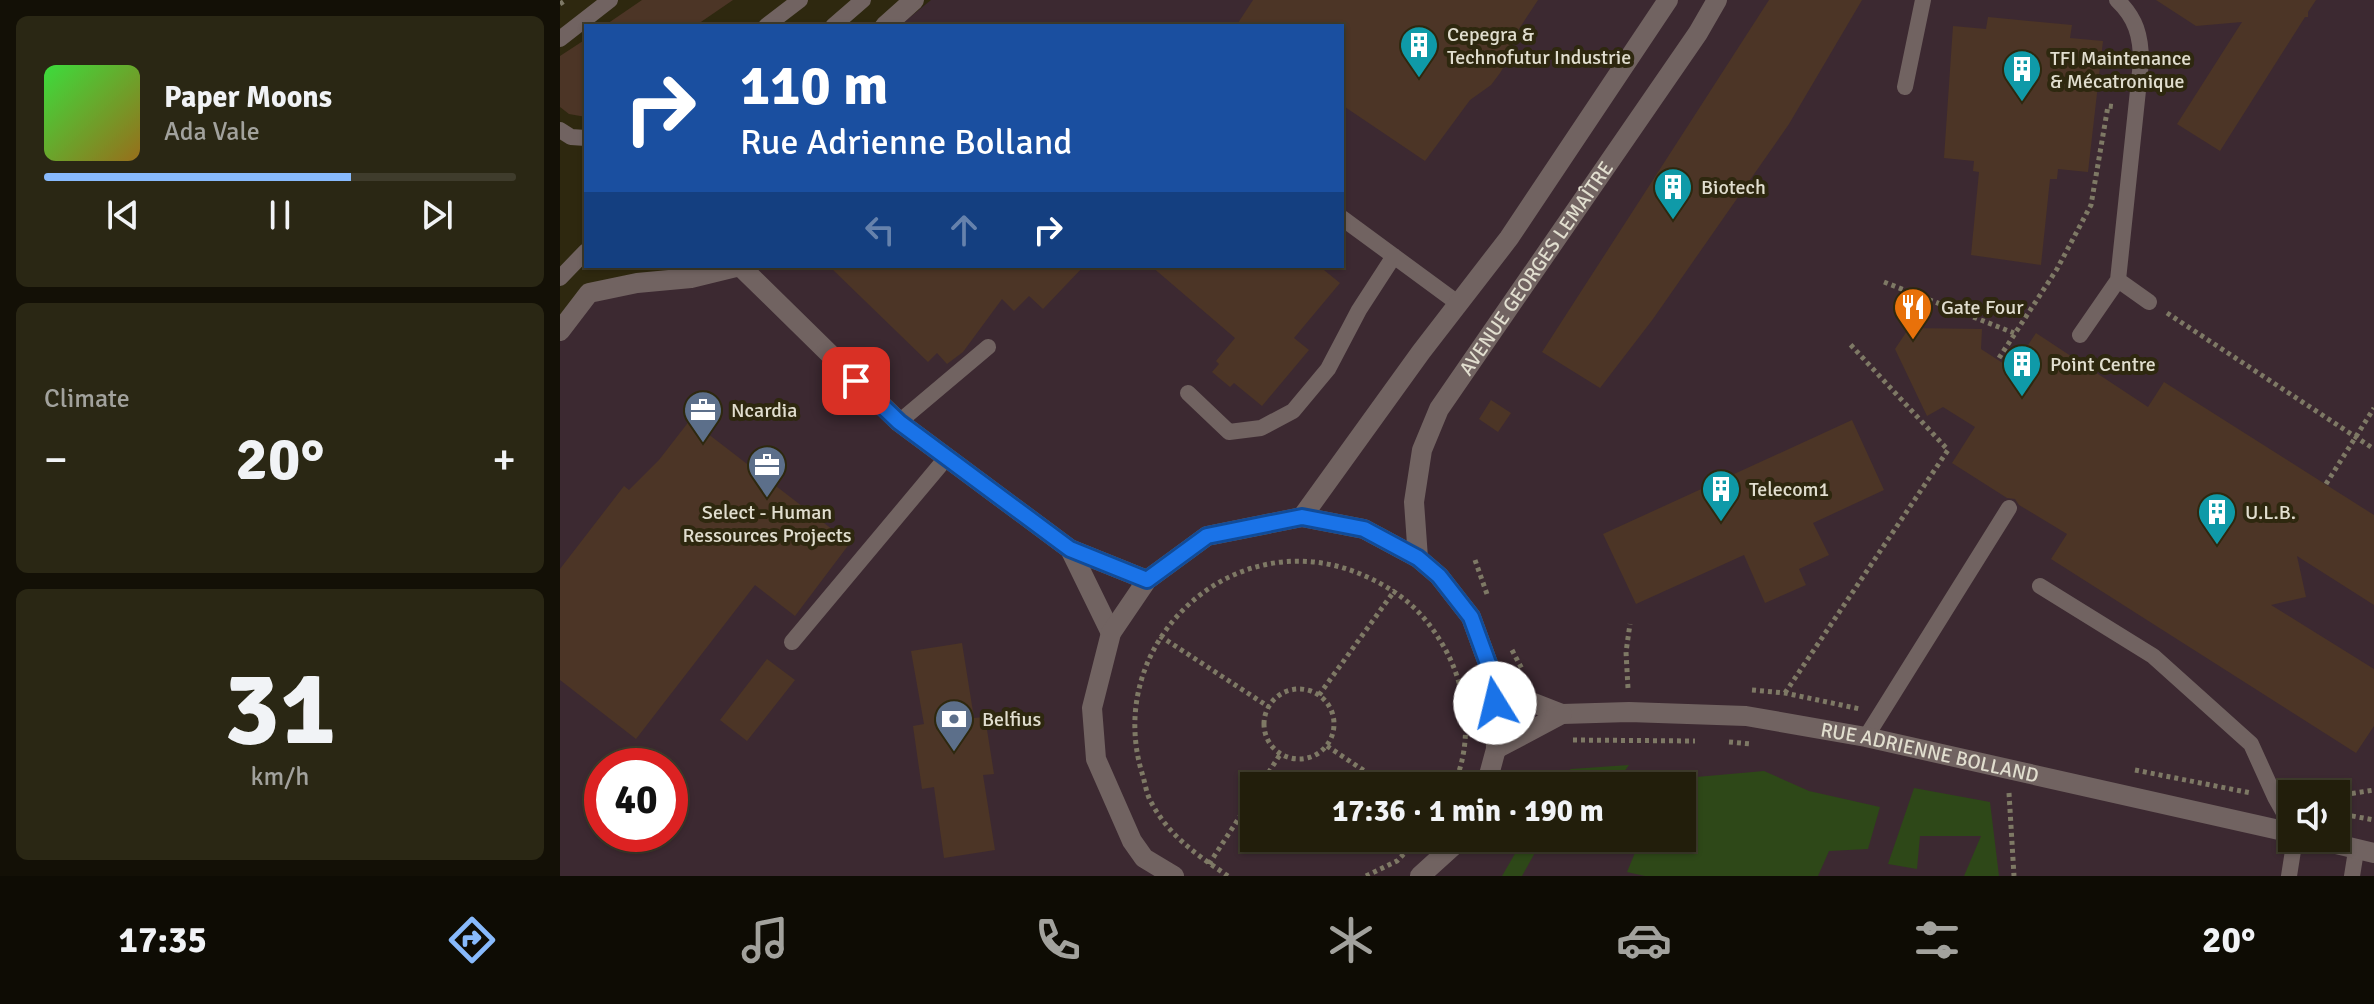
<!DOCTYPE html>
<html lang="en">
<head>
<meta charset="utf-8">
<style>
	body { margin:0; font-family:Signika,sans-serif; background:#2a2714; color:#f1f3f6; height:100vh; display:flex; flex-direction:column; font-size:30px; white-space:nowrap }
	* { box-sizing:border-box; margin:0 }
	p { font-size:26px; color:#a2a29d }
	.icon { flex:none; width:44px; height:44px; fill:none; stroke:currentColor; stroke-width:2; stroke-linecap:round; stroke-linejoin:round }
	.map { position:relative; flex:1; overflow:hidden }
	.details { display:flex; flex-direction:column; gap:16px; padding:16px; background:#131006; width:560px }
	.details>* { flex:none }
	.top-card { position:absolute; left:24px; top:24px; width:760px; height:244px; border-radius:0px; box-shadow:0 2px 6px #0004,0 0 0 2px #3f3c2c; background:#1a4fa0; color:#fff; overflow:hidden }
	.controls { position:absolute; left:1718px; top:780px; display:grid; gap:16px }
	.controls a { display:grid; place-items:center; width:72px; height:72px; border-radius:0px; background:#221e0b; box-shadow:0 2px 6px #0004,0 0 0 2px #3f3c2c; font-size:40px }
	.speed { position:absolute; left:24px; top:748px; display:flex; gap:16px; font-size:40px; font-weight:700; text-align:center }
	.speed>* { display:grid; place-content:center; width:104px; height:104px; border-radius:50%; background:#221e0b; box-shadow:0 2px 6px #0004,0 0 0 2px #3f3c2c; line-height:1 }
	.speed .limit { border:12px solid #d22; background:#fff; color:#111 }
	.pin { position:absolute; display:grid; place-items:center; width:68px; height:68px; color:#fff; margin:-34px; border-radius:16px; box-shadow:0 4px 12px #0006 }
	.me { position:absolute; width:88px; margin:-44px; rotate:351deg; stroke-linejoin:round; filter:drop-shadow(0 0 6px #0008) }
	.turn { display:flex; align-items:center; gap:28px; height:168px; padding:0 24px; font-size:36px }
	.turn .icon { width:104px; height:104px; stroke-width:2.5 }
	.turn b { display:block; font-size:56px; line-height:68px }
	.lanes { display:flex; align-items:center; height:76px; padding:0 24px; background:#0003; justify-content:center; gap:40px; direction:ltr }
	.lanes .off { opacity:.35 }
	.big { font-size:60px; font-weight:800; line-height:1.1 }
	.details .tile { flex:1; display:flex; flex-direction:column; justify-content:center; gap:12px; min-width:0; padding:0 28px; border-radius:12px; background:#2a2714 }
	.details .dial { align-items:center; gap:0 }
	.dial b { font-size:104px; line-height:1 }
	.song { display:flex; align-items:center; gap:24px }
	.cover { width:96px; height:96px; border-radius:12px; background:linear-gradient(135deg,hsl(120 70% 55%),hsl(40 70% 35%)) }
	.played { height:8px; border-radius:4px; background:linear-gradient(90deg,#88bafc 65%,#3f3c2c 65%) }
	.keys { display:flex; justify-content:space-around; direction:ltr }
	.heat { display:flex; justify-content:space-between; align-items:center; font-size:44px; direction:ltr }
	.trip { position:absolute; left:680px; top:772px; width:456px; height:80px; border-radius:0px; background:#221e0b; box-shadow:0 2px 6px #0004,0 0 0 2px #3f3c2c; font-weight:800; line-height:80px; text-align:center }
	.tab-bar { display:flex; height:128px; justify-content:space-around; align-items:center; background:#0e0c04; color:#a2a29d }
	.tab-bar .icon { width:56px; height:56px }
	.tab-bar .current { color:#88bafc }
	.tab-bar b { font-size:36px; color:#f1f3f6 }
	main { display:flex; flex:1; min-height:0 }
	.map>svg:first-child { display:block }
</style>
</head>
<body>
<main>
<section class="details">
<div class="tile">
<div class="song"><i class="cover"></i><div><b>Paper Moons</b><p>Ada Vale</p></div></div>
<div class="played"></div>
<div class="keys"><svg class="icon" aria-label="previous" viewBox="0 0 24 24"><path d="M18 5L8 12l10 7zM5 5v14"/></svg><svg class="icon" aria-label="pause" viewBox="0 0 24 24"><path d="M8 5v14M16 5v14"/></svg><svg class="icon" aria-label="next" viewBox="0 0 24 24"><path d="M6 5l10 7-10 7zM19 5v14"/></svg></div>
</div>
<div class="tile"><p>Climate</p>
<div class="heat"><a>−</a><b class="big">20°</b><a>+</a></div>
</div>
<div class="tile dial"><b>31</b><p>km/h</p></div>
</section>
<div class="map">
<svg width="1814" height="876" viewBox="0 0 1814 876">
	<rect width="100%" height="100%" fill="#2e280f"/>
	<path fill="#3c2931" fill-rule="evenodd" d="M371,0H1814V876H0V331L29,293L180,266H782V26H339ZM42,766H110V834H42ZM694,786H1122V838H694ZM1732,794H1776V838H1732Z"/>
	<path fill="#2e4818" d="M1069,765L1054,786L1015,783L1013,786H987L988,783L1011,769Z
		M1204,771L1249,791L1320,807L1308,849L1269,851L1258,876H1085L1067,872L1081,838H1122V786H1113L1125,778Z
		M1354,788L1430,802L1439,876H1404L1421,836H1360L1357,869L1328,864Z
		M964,838H983L962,876H942Z"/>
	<path fill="#4c3526" d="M82,0H173L135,26H44Z
		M693,0H978L955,35L948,60L940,73L931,85L910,100L865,161L782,105V26H676Z
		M1209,0H1302L1229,124L1093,319L1040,388L982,352Z
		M1596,0H1756L1748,12V17H1745L1660,151L1617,124L1682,22L1636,26Z
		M1428,17L1512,25L1510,38L1543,41L1528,172L1498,169L1497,179H1490L1481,265L1411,255L1419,172L1413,171L1414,161L1384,158L1393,26L1426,29Z
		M26,39V117L9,114L0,107V56Z
		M269,266H524L483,309L469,296L454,311L442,299L403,352L387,364L377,353L368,362Z
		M591,266H759L780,283L734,338L749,350L702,406L674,383L670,387L652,372L659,364L656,361L675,338Z
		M1349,328L1422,329L1421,349L1452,369L1476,333L1588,407L1604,382L1814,515V605L1737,556L1746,597L1711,605L1814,669V726L1796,753L1491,559L1507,534L1459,505L1455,499L1447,498L1392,463L1415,427L1383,407L1367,416L1335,349Z
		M931,400L951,413L938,432L919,419Z
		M130,420L290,543L235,616L195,585L76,739L0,680V569L64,486L69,490L99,460Z
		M1292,420L1324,490L1253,523L1269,555L1239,569L1246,585L1205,603L1184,555L1076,604L1043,534Z
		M402,643L414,718L425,717L434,774L423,775L435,850L384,858L374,787L362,789L353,726L364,724L351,651Z
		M207,659L235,680L187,741L160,720Z"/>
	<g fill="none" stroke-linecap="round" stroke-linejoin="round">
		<path stroke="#7e7965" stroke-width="5" stroke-dasharray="4 4" stroke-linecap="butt" d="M0,4L6,0
			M1324,282L1454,333
			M1607,313L1814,449
			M1439,358L1497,269L1531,205L1548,106L1556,107
			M1766,484L1814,408
			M915,560L928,597
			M600,636L709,707
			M952,650L962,669
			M1068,688L1066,652L1070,624
			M704 724a35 35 0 1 1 70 0a35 35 0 1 1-70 0Z
			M1192,690L1225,693L1300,709
			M1225,693L1388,450L1289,343
			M759,695L835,590
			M1013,740L1135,741
			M1169,742L1191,744
			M767,746L827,786
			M1575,770L1691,793
			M700,786L721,753
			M1449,793L1454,876
			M1776,796L1814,790
			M1776,813L1814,820
			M649,864L694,795
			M668,876C637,855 609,836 591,802C586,793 585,782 582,773C542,640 677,518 805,576C841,592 864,612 884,647C907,687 914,743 893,786
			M806,876L837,861L859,838"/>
		<path stroke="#716361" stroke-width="16" d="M1557,0C1576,18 1581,36 1581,62L1558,280L1589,302
			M206,26L240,0
			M273,26L303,0
			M0,39L50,0
			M1345,87L1363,0
			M0,130L11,137L26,138
			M782,218L899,304
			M0,278L26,251
			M1520,335L1558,280
			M628,393L669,432L701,428L733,411L768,369L799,310L834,256
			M339,422L428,347
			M1480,586L1593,656L1691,744L1715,797L1732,827
			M232,642L387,457
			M1306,737L1449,508
			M1729,876L1735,838
			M1792,876L1796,851"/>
		<g stroke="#716361" stroke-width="20">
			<path d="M325,26L354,0"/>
			<path d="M0,331L29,293L77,283L131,278L180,266L339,422L510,549L587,580"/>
			<path d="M742,517L861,352L949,238L1108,0"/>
			<path d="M510,549L551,633"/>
			<path id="s1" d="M858,558L854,502L862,450L879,409L1138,33L1157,0"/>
		</g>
		<g stroke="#716361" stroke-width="20">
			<path id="s2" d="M934,680L958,697L1002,714L1069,712L1186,716L1306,737L1732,833"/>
			<path d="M936,749L1002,714"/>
			<path d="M1751,838L1814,853"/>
			<path d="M614,876L584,858L572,841L536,759L532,708L551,633L587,580L647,536L742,517L804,529L858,558L879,576L911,617L934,680L936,749L926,786"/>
			<path d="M860,876L893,846L898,838"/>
		</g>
	</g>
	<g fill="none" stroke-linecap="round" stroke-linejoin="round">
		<defs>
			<path id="route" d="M296,381L339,422L510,549L587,580L647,536L742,517L804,529L858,558L879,576L911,617L934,680L935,703"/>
		</defs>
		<use href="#route" stroke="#114b97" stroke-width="20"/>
		<use href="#route" stroke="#1a73e8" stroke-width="14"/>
	</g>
	<defs>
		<symbol id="building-pin" viewBox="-11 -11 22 30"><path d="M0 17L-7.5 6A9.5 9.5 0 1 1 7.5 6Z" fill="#0f9aa8" stroke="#2e280f"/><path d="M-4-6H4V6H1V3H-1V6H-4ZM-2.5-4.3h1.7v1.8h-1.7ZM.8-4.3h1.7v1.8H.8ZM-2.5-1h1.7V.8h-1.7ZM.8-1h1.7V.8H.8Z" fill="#fff"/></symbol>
		<symbol id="restaurant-pin" viewBox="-11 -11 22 30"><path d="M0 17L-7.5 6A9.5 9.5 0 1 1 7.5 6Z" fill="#e8710a" stroke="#2e280f"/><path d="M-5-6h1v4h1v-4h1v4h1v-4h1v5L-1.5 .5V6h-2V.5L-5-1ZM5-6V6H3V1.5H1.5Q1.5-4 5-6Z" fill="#fff"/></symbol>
		<symbol id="office-pin" viewBox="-11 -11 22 30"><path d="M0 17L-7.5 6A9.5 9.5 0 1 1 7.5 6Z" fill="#5c6f8a" stroke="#2e280f"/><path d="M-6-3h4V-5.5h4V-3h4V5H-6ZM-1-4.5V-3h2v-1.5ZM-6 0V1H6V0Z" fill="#fff"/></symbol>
		<symbol id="bank-pin" viewBox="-11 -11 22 30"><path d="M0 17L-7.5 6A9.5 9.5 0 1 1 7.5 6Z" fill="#5c6f8a" stroke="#2e280f"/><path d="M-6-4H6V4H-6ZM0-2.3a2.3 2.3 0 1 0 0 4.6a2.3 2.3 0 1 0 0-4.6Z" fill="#fff"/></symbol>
	</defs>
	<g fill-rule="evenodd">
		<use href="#building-pin" x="837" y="23" width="44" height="60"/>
		<use href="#building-pin" x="1440" y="47" width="44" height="60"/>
		<use href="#building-pin" x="1091" y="165" width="44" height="60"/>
		<use href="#restaurant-pin" x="1331" y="285" width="44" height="60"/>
		<use href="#building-pin" x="1440" y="342" width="44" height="60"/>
		<use href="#office-pin" x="121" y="388" width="44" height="60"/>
		<use href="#office-pin" x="185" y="443" width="44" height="60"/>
		<use href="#building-pin" x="1139" y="467" width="44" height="60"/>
		<use href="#building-pin" x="1635" y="490" width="44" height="60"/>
		<use href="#bank-pin" x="372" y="697" width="44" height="60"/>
	</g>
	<g text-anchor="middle" stroke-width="8" stroke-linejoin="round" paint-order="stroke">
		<g font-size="20" fill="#e1decf" stroke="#2e280f" text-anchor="start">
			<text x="887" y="41">Cepegra &amp;<tspan x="887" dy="23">Technofutur Industrie</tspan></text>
			<text x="1490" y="65">TFI Maintenance<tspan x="1490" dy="23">&amp; Mécatronique</tspan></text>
			<text x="1141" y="194">Biotech</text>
			<text x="1381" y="314">Gate Four</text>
			<text x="1490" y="371">Point Centre</text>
			<text x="171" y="417">Ncardia</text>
			<text x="1189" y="496">Telecom1</text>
			<text x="207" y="519" text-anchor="middle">Select - Human<tspan x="207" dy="23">Ressources Projects</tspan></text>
			<text x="1685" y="519">U.L.B.</text>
			<text x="422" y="726">Belfius</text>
		</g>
		<g font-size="20" fill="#e1decf" stroke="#2e280f">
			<text dy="7" stroke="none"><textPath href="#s1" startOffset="324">AVENUE GEORGES LEMAÎTRE</textPath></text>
			<text dy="7" stroke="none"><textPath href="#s2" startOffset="448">RUE ADRIENNE BOLLAND</textPath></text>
		</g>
	</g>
</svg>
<div class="controls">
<a><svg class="icon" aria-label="sound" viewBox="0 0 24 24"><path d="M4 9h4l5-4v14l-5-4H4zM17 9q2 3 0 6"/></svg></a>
</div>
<div class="speed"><div class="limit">40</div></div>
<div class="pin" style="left:296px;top:381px;background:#d93025"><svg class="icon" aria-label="arrive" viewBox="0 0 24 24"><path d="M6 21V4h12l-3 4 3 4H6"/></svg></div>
<svg class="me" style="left:935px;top:703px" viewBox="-20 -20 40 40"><circle r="19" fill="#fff"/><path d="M0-13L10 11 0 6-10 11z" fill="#1a73e8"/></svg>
<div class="trip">17:36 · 1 min · 190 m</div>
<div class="top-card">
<div class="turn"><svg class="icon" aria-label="right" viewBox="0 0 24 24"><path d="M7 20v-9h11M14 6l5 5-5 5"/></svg><div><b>110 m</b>Rue Adrienne Bolland</div></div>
<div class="lanes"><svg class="icon off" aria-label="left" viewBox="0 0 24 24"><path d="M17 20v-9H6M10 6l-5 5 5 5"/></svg><svg class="icon off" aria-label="ahead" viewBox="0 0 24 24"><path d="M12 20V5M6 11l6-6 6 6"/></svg><svg class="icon" aria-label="right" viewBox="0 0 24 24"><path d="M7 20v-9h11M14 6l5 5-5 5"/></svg></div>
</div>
</div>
</main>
<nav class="tab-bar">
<b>17:35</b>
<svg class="icon current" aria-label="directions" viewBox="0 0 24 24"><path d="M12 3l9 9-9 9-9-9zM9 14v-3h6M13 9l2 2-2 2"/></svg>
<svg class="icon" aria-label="music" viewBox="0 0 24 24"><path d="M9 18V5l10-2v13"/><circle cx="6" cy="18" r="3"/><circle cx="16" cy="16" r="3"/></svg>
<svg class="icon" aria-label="phone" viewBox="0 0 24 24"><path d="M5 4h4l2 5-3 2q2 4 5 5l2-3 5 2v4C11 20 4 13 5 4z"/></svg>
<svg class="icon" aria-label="climate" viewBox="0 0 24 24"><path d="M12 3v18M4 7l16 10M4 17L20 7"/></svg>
<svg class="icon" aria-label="car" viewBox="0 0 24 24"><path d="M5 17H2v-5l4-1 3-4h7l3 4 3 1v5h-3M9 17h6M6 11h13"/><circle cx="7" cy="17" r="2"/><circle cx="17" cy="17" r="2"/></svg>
<svg class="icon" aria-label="filters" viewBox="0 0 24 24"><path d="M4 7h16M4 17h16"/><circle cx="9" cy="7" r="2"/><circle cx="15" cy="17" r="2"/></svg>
<b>20°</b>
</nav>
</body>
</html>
